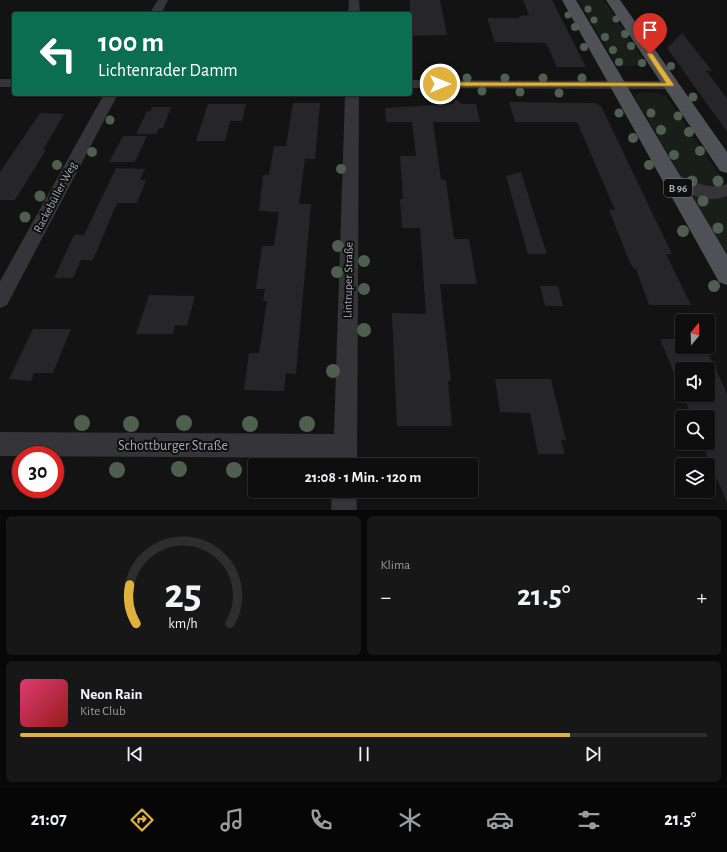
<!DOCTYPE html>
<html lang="de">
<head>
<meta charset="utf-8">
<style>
	body { margin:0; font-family:"Alegreya Sans",sans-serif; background:#171718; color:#f1f3f6; height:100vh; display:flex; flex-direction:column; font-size:15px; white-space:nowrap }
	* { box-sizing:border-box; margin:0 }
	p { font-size:13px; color:#9b9c9e }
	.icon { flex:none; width:22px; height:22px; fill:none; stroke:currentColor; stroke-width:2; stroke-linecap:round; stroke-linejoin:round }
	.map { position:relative; height:510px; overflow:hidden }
	.side { display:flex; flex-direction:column; gap:6px; padding:6px; background:#080808; flex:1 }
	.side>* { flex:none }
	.top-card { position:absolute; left:12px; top:12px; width:400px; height:84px; border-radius:4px; box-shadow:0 1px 3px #0004,0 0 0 1px #2e2e2f; background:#0b6e4f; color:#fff; overflow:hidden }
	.needle { width:26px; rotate:19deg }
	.buttons { position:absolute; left:675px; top:314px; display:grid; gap:8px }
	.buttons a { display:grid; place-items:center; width:40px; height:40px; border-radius:4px; background:#0e0e0f; box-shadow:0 1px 3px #0004,0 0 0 1px #2e2e2f; font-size:20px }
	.speed { position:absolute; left:12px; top:446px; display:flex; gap:8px; font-size:20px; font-weight:700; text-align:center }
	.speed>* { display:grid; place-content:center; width:52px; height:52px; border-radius:50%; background:#0e0e0f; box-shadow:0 1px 3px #0004,0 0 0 1px #2e2e2f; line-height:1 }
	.speed .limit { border:6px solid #d22; background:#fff; color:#111 }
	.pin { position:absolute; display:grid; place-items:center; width:34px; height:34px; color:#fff; margin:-41px -17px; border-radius:50% 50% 50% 0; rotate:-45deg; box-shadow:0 0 4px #0007 }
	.pin .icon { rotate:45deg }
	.me { position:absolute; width:44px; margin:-22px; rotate:90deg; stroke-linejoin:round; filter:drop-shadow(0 0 3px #0008) }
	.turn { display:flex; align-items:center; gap:14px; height:84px; padding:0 20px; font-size:18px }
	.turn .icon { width:52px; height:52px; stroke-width:2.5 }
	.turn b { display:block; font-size:28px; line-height:34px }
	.big { font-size:30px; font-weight:700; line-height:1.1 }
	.side .widget { flex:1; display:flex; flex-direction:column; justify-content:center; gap:6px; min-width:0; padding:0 14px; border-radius:6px; background:#171718 }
	.side .dial { align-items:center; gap:0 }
	.dial svg { height:104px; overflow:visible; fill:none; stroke:#2e2e2f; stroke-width:7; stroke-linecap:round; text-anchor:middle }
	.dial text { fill:#f1f3f6; stroke:none }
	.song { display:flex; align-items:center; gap:12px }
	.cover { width:48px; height:48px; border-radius:6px; background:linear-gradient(135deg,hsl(340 70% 55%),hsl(0 70% 35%)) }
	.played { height:4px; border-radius:2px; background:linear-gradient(90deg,#e1b13d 80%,#2e2e2f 80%) }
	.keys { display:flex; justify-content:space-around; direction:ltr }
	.heat { display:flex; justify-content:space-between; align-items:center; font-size:22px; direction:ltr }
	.side .tiles { flex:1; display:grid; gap:6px; grid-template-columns:1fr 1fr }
	.widget:last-child { grid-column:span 2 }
	.trip { position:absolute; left:248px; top:458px; width:230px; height:40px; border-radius:4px; background:#0e0e0f; box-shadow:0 1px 3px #0004,0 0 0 1px #2e2e2f; font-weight:700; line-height:40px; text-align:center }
	.tabs { display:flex; height:64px; justify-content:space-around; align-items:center; background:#060606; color:#9b9c9e }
	.tabs .icon { width:28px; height:28px }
	.tabs .current { color:#e1b13d }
	.tabs b { font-size:18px; color:#f1f3f6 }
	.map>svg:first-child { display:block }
</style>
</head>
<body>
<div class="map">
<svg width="727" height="510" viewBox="0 0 727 510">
	<rect width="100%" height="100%" fill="#131314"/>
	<path fill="#191e1a" d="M578,0H604L647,66H617Z
		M639,93H658L666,96L727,186V256L635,97L636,94Z"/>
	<path fill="#262628" d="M410,0H440L447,35L410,36Z
		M523,0H552L586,67H557L546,43L495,42L487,18H520L519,16L529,15Z
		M682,33L712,71H706L727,98V132L667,48Z
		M456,99L462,104H476L480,122H433L441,180H446L454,239H469L477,284H440L451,381H448L452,426H397L392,313L426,314L420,228H402L400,199H403L400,156H416L412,122H386L385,108L453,104Z
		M509,102L594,103L601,106L672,254H666L691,305H649L636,269H634L630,263L609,210H615L577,122H515Z
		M293,103H320L315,159H305L299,204H311L296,374L286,373L284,391L244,390L249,353H259L267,301H263L265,289H256L262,246H274L279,212L259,211L263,175H269L274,146H286Z
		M208,104H246L242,121H230L225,141H196Z
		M152,107H171L163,128H159L156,134H136L147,111L150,112Z
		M40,113L64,114L43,150H46L15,200H0V172Z
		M123,136H147L135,162H109Z
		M116,168L145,169L140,180H146L137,203H117L93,260H81L73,278H54L74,235H84Z
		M521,172L535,217L547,254H528L506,176Z
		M540,286H558L563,306H545Z
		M149,295L195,296L187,326L175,325L173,334H136Z
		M33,329H71L53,373H34L31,381L9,379Z
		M660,339H682V347H705L727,393V503L702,443H708V417H692L683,395H708V369H682V393Z
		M495,379H551L566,440H561L565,454H538L530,413L500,412Z"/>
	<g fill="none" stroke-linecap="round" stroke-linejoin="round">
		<path fill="#343439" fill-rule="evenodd" d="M158,0H168L161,14H149Z
			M349,0H359L360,14H348Z
			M0,79H14V87H0Z
			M410,80L670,81L675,82L677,85L675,88L670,89L410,88Z
			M104,94H118L7,305L0,308V281Z
			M345,94H359L357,465H333V458L0,456V432L334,434Z
			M673,174C694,180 705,191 727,184V196C722,198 717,199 711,199C700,199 670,189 665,180L667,176Z
			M332,491H356L357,510H331Z"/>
		<path fill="#505157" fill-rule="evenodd" d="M562,0H576L727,255V285L719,282Z
			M606,0H620L727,152V173L720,171Z"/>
	</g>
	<g fill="#4e5f50">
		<circle cx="588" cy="9" r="3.5"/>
		<circle cx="568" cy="15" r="3.5"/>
		<circle cx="616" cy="19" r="3.5"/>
		<circle cx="594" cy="20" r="3.5"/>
		<circle cx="640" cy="22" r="4"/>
		<circle cx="575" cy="27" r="4"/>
		<circle cx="625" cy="34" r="4"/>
		<circle cx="605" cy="37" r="4"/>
		<circle cx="631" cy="46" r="4"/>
		<circle cx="584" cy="47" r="4"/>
		<circle cx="613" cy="50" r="4"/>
		<circle cx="619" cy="62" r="4"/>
		<circle cx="642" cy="63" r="4"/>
		<circle cx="671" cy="66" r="4"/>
		<circle cx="426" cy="77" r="4.5"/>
		<circle cx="467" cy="78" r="4.5"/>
		<circle cx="505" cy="78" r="4.5"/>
		<circle cx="543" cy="78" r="4.5"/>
		<circle cx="582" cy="78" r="4.5"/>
		<circle cx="482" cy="91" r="4.5"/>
		<circle cx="442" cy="92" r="4.5"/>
		<circle cx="520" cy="92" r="4.5"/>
		<circle cx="559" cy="93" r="4.5"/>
		<circle cx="693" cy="97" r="4.5"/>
		<circle cx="619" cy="113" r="4.5"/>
		<circle cx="651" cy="113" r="4.5"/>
		<circle cx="678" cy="116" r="4.5"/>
		<circle cx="110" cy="120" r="4.5"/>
		<circle cx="661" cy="130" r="5"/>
		<circle cx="689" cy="132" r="5"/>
		<circle cx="633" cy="138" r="5"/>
		<circle cx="700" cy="151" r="5"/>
		<circle cx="92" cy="152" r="5"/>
		<circle cx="674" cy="155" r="5"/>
		<circle cx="57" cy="165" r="5"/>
		<circle cx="649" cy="165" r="5"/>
		<circle cx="341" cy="169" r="5"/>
		<circle cx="692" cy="181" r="5.5"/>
		<circle cx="718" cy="181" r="5.5"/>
		<circle cx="40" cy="196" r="5.5"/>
		<circle cx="703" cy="201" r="5.5"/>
		<circle cx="25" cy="217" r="5.5"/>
		<circle cx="718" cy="228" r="5.5"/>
		<circle cx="683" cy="231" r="6"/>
		<circle cx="338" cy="246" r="6"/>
		<circle cx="364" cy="261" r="6"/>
		<circle cx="337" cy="272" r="6"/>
		<circle cx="714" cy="286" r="6"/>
		<circle cx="364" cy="289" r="6"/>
		<circle cx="364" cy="330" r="7"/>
		<circle cx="333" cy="371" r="7"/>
		<circle cx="82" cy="423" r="8"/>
		<circle cx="184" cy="423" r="8"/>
		<circle cx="131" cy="424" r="8"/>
		<circle cx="250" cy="424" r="8"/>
		<circle cx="307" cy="424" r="8"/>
		<circle cx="179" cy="469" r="8"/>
		<circle cx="117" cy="470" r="8"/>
		<circle cx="234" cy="470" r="8"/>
	</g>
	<path fill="#e1b13d" stroke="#927328" d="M648,53H652L674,85L673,86H440L436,84L440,82L666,83L647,54Z"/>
	<g text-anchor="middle" stroke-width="4" stroke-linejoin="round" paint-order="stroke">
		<rect fill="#0e0e0f" stroke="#787a82" stroke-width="1" x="664" y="179" width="28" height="18" rx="3"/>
		<g font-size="11" font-weight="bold" fill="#a5a9b3">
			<text x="678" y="192">B 96</text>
		</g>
		<g font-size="12" fill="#a5a9b3" stroke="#0e0e0f">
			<text transform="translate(55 197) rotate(-62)" y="4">Rackebüller Weg</text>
			<text transform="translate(348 280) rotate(-89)" y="4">Lintruper Straße</text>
		</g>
		<g font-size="14" fill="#a5a9b3" stroke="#0e0e0f">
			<text x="173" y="450">Schottburger Straße</text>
		</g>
	</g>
</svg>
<div class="buttons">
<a><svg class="needle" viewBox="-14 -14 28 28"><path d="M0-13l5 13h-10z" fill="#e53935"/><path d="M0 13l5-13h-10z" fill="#9b9c9e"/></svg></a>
<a><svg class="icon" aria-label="sound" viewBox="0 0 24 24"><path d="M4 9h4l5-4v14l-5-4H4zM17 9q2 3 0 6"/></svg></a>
<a><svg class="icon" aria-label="search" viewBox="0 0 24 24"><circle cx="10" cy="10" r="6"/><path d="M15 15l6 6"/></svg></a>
<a><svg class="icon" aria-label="layers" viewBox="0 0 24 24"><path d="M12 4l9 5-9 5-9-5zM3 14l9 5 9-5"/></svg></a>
</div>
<div class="speed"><div class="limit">30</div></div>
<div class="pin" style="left:650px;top:54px;background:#d93025"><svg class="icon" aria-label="arrive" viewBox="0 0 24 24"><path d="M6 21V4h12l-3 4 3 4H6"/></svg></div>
<svg class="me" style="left:440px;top:84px" viewBox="-20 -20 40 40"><circle r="17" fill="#e1b13d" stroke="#fff" stroke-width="3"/><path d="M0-11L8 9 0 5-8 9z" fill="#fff"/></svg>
<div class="trip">21:08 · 1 Min. · 120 m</div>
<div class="top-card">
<div class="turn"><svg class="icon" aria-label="left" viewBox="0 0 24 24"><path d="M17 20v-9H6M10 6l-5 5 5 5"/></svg><div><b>100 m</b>Lichtenrader Damm</div></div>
</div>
</div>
<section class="side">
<div class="tiles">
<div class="widget dial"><svg viewBox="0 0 100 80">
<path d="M14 69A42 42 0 1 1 86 69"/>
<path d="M14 69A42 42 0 0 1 9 39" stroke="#e1b13d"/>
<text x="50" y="56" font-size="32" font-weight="700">25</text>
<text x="50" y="72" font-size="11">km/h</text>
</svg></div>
<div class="widget"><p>Klima</p>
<div class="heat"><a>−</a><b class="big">21.5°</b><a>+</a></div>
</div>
<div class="widget">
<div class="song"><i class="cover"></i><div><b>Neon Rain</b><p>Kite Club</p></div></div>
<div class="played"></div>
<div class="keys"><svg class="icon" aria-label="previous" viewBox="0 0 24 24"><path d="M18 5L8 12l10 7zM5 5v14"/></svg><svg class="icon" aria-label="pause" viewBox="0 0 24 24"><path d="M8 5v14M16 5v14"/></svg><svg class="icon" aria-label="next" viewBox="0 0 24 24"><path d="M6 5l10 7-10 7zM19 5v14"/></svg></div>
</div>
</div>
</section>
<nav class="tabs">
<b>21:07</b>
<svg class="icon current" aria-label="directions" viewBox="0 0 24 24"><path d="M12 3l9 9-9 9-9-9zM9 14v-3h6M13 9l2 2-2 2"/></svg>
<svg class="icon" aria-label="music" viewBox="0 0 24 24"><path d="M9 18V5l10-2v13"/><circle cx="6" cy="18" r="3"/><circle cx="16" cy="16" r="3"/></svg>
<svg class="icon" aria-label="phone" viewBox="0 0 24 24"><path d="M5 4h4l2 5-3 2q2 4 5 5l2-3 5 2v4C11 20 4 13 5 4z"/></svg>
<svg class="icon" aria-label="climate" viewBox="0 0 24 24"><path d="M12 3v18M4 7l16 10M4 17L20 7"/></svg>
<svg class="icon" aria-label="car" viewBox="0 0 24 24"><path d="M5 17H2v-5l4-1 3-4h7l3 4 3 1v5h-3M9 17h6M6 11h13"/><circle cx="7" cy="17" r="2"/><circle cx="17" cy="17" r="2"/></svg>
<svg class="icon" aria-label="filters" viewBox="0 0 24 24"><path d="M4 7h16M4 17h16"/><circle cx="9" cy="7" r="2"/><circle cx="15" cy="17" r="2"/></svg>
<b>21.5°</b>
</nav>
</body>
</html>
